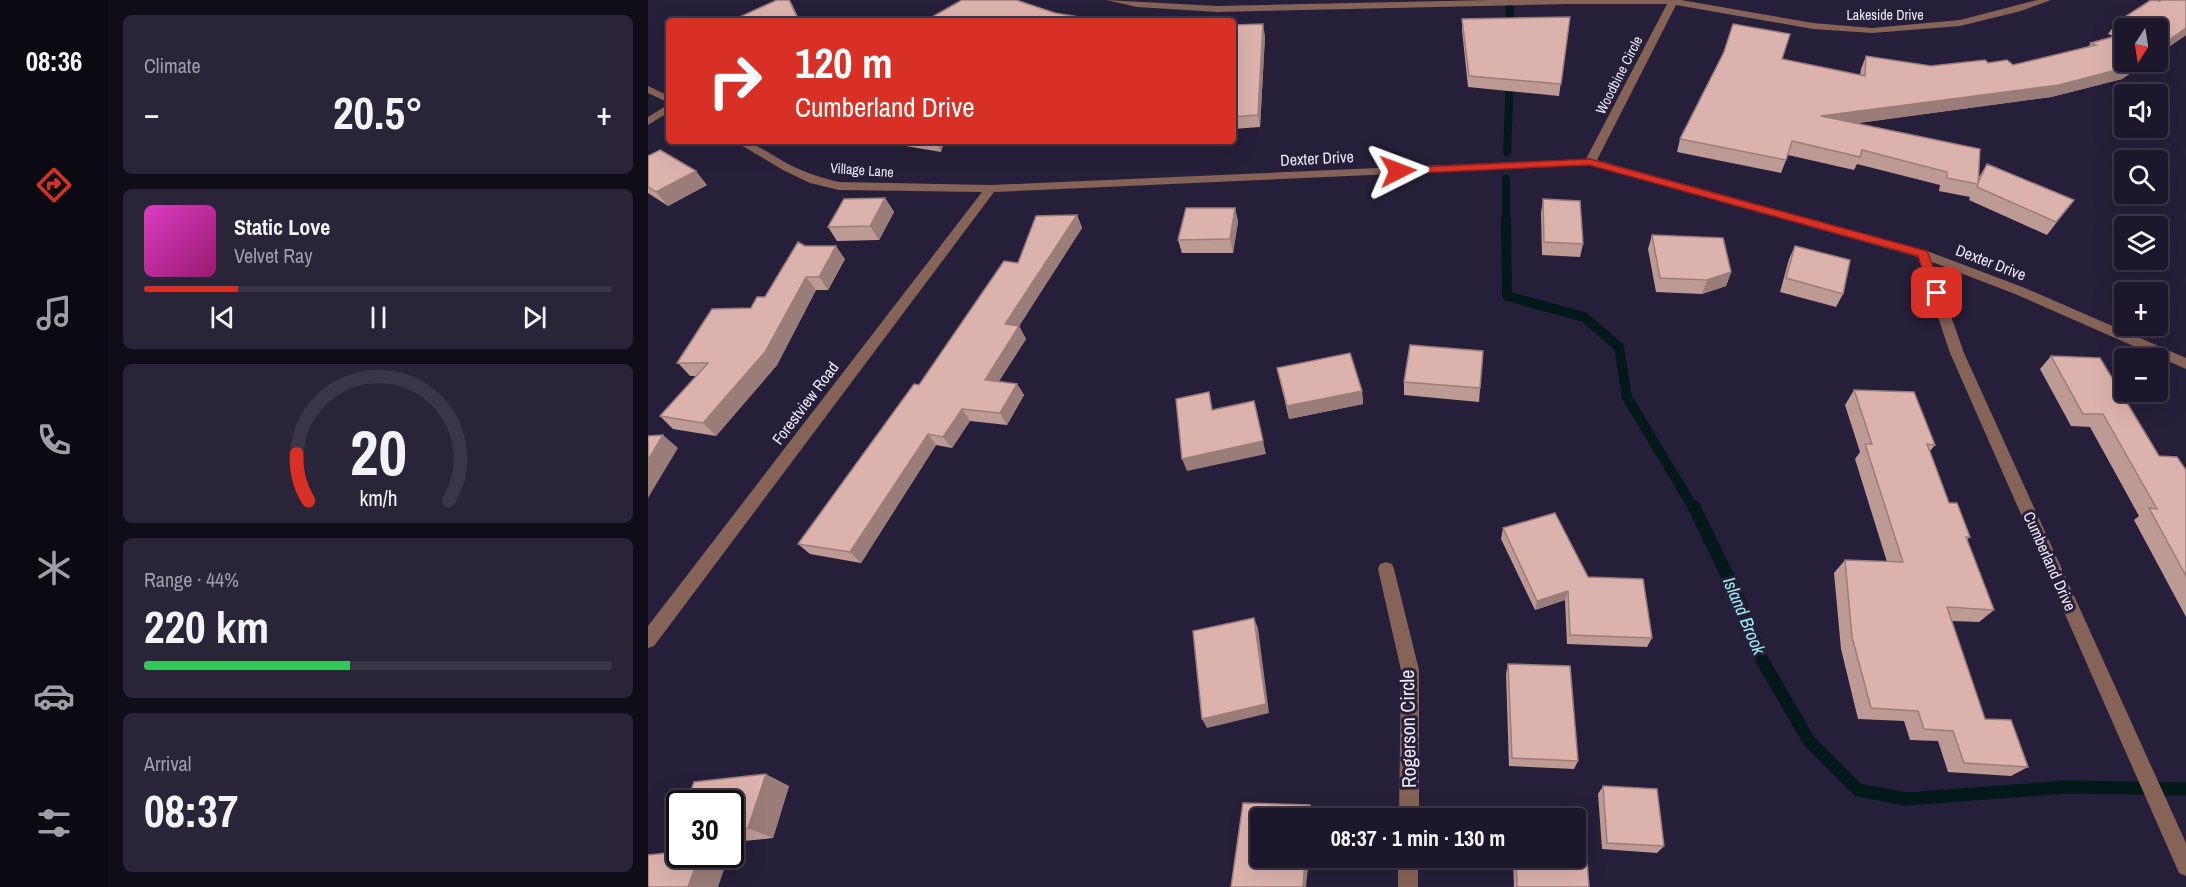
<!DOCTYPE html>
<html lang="en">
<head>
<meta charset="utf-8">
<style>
	body { margin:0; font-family:"Archivo Narrow",sans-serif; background:#292437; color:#f1f3f6; height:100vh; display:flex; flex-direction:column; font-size:22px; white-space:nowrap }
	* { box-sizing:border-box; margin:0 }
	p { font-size:20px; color:#a09fa9 }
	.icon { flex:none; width:33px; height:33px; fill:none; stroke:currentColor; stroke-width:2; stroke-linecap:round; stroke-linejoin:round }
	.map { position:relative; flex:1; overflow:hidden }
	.panel { display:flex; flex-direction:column; gap:15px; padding:15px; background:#0f0d18; width:540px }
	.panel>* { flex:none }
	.top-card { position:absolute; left:18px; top:18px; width:570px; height:126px; border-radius:6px; box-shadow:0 6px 24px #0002,0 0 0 2px #3a3647; background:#d93025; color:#fff; overflow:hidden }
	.needle { width:39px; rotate:192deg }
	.tools { position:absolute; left:1466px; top:18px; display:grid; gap:12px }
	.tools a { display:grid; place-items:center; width:54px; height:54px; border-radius:6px; background:#1c172b; box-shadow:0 6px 24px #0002,0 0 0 2px #3a3647; font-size:30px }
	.speed { position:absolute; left:18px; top:790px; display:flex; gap:12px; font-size:30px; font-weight:700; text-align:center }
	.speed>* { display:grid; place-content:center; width:78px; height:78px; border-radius:50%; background:#1c172b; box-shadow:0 6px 24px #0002,0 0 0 2px #3a3647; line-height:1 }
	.speed .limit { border:3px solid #111; border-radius:9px; background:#fff; color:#111 }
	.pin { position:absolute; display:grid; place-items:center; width:51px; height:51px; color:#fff; margin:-26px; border-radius:12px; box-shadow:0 3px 9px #0006 }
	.me { position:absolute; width:66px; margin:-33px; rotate:87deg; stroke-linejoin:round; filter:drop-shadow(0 0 4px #0008) }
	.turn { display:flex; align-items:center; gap:21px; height:126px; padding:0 30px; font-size:27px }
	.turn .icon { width:78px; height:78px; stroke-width:2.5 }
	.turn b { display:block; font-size:42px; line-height:51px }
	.big { font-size:45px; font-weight:700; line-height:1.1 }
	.panel .card { flex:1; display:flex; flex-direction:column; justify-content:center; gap:9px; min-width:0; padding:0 21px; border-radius:9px; background:#292437 }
	.panel .dial { align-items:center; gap:0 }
	.dial svg { height:156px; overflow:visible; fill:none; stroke:#3a3647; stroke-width:7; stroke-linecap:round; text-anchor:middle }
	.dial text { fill:#f1f3f6; stroke:none }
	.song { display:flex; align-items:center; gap:18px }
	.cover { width:72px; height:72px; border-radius:9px; background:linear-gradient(135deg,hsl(310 70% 55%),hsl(320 70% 35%)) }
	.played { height:6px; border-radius:3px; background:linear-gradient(90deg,#d93025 20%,#3a3647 20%) }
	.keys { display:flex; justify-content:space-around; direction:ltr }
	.heat { display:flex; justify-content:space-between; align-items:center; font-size:33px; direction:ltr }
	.charge { height:9px; border-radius:4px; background:linear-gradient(90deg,#34c759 44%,#3a3647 0) }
	.trip { position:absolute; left:602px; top:808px; width:336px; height:60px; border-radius:6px; background:#1c172b; box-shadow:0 6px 24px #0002,0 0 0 2px #3a3647; font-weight:700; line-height:60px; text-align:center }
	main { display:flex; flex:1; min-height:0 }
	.tabs { display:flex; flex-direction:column; width:108px; justify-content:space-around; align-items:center; background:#0b0911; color:#a09fa9 }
	.tabs .icon { width:42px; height:42px }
	.tabs .on { color:#d93025 }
	.tabs b { font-size:27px; color:#f1f3f6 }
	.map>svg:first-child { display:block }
</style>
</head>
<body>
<main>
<nav class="tabs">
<b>08:36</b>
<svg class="icon on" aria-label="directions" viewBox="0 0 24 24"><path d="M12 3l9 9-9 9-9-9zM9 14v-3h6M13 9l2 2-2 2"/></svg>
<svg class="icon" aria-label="music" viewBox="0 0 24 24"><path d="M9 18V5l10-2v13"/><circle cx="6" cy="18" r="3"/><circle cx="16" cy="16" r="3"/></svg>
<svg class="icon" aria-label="phone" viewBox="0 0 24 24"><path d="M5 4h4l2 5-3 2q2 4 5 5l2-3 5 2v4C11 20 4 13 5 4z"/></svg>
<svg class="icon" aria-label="climate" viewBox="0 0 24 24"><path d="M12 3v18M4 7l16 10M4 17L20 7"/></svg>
<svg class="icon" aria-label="car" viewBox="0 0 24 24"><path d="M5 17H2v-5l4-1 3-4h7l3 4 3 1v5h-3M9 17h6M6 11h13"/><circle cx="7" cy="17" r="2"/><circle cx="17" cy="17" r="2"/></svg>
<svg class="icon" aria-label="filters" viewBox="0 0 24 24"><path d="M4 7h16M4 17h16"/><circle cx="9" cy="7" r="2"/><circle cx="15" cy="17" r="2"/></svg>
</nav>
<section class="panel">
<div class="card"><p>Climate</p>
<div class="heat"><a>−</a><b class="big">20.5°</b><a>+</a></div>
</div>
<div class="card">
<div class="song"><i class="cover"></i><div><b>Static Love</b><p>Velvet Ray</p></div></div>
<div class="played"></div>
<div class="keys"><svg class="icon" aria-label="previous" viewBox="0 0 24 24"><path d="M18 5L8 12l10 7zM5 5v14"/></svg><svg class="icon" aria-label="pause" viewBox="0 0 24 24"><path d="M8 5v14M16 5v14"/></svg><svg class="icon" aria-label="next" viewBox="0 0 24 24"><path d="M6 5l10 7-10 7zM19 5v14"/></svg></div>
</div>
<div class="card dial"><svg viewBox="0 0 100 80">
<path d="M14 69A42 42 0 1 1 86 69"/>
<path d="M14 69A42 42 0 0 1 8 45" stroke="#d93025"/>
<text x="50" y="56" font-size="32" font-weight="700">20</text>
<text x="50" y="72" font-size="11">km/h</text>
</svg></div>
<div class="card"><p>Range · 44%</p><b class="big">220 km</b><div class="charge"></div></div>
<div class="card"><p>Arrival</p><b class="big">08:37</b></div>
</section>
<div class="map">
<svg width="1538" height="887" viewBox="0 0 1538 887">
	<rect width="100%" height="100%" fill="#251f39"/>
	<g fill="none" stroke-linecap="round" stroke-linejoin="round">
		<path stroke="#021819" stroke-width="8" d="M861,0L863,32
			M859,152L862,78
			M858,179V220"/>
		<path stroke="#021819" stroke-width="10" d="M858,219L859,296L936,317L971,347L979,397L1046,509"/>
		<path stroke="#021819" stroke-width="13" d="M1046,507L1087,591L1114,660L1161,741L1210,790L1258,799L1418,787L1538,789"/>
		<path fill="#866357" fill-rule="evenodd" d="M458,0L569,6L843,0H1033L1165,23L1224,28L1312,20L1389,0H1403L1373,11L1312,26L1224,33L1165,29L1028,5L949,160L1279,251L1377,288L1538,358V369L1367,294L1284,262L1316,353L1538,843V876L1531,873L1302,353L1270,257L942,165L346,192L6,646L0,648V626L334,192L191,190L162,183L135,170L86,141C108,141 123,155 142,165C158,173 174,178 191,182L343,185L938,159L1019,4H920L569,12L489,7Z
			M0,86L21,96V103L0,93Z
			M21,104V112L0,125V117Z
			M738,562L744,564L746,569L771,670V819H751L753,670L730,569L732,564Z
			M750,858H770V887H750Z"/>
	</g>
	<path fill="#bd9a94" d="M1503,0L1512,1L1514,0H1538V35L1509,55V28H1476V62H1499L1474,79L1403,97L1209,123L1332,149L1331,177L1339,164L1426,200L1399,235L1321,200L1322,197L1291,191L1292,185L1209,164L1206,170L1140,155L1133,173L1029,152L1032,139L1076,52L1085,24L1142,34L1134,59L1212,75L1213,69L1218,56L1283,66L1337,60L1340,63L1359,60L1365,65L1440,47L1443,43L1465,36L1460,34L1469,22Z
		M922,17L911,96L820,87L814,30V19Z
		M585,25L617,36L612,127L585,129Z
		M228,141H295L296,142L293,152Z
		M0,156L59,185L20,206L0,193Z
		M237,198L246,212L231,240L189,241L180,227Z
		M895,199L935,244L932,257L894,255L893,213Z
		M587,208L590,222L585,253H534L530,240Z
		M429,215L434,228L371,326L378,339L351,381L369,384L376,395L359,425L322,421L304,448L288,445L213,563L162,554L150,544L271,385L370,263Z
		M1004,235L1083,272L1078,286L1054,294L1008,292L1000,249Z
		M157,246L197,259L180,290H168L129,365L68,436L25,429L12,416L49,376H42L30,363L117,297Z
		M1147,246L1195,294L1188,307L1132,292L1141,259Z
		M835,351L831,402L756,395V382Z
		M1403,356L1511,456L1538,470V617L1486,520L1491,516L1442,427L1423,426L1392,369Z
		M629,368L714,391L715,404L641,419Z
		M1206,390L1287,445L1282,451L1301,503L1322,537L1319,540L1346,610L1331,622L1304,621L1337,719L1380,767L1363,776L1300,772L1290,741L1262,740L1256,721L1210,719L1193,649L1186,573L1197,560L1239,562L1207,459L1212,452L1197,405Z
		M855,528L940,577L1004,638L999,647L919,644L917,600L887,610L853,539Z
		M860,664L930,761L926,769L861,766L858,674Z
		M141,786L125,838L86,842L82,852V804Z
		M955,786L1016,846L1009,853L954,849L950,794Z
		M865,858H927L941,887H866Z"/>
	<path fill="#9a7d78" d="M142,0L146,8L152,21H146Z
		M615,24L617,36L612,127L610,115Z
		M1538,28V35L1509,55V48Z
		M1490,62H1499L1474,79L1403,97L1167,129L1173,116Z
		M287,141H295L296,142L293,152Z
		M48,171L59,185L20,206L8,192Z
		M237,198L246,212L231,240L222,226Z
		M587,208L590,222L585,253L582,239Z
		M429,215L434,228L364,337L357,324Z
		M188,246L197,259L180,290L171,277Z
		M1083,272L1078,286L1054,294L1059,280Z
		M158,277L168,290L129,365L68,436L55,423Z
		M371,326L378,339L344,392L337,380Z
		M369,384L376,395L359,425L352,413Z
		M714,391L715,404L641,419L639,406Z
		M606,401L618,454L539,471L534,459Z
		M314,409L322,421L304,448L295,437Z
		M280,434L288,445L213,563L202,552Z
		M15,435L30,448L0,498V460Z
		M920,591L917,600L887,610L889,601Z
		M606,618L610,628L621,713L559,728L554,719Z
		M118,774L141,786L125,838L100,828Z
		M662,805L665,813L664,819H661Z
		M82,840L86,842L82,852Z
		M52,855H81L70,887H40Z
		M657,858H661L658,887H655Z"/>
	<path fill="#dcb3ac" stroke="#9a7d78" stroke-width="1.5" d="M129,0H141L150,19L146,21H83Z
		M314,0H368L407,13L455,21H290L282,18Z
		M1503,0L1512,1L1514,0H1538V28L1509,48V28H1484L1469,22Z
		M922,17L913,84L821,76L814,19Z
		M615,24L610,115L585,117V25Z
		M1085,24L1142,34L1134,59L1217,76L1218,56L1283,66L1337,60L1340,63L1359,60L1365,65L1448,45L1443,43L1476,34V62H1490L1483,66L1411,85L1173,116L1332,149L1330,183L1339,164L1426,200L1408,222L1329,187L1330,184L1299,178V172L1214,150L1212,157L1144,141L1138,160L1032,139L1076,52Z
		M12,150L48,171L8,192L0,187V156Z
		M237,198L222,226L180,227L196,199Z
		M895,199L932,201L935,244L896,242Z
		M538,208H587L582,239L530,240Z
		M429,215L357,324L371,326L337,380L369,384L352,413L314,409L295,437L280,434L202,552L150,544L266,384L271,385L356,261L370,263L388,216Z
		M1004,235L1075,238L1083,272L1059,280L1012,278Z
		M150,242L157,246H188L171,277H158L117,352L55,423L12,416L60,363H29L64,309L103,308L109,297H117Z
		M1147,246L1202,260L1195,294L1138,278Z
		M762,345L835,351L832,388L756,382Z
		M702,353L714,391L639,406L629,368Z
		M1403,356L1452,358L1511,456L1529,457L1538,470V576L1501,508L1509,509L1455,414H1435Z
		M1206,390L1266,392L1287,445L1279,444L1301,503H1309L1322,537H1318L1346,610L1299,607L1337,719L1363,720L1380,767L1316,763L1305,731L1276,729L1270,711L1223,708L1204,637L1197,560L1255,562L1217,444H1224Z
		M561,392L564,410L606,401L615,441L534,459L528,399Z
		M15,435L0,460V436Z
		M907,513L940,577L995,579L1004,638L922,635L920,591L889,601L855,528Z
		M606,618L618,704L554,719L545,631Z
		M860,664L922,666L930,761L864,758Z
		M118,774L100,828L82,830V804H38L46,782Z
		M955,786L1009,789L1016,846L959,843Z
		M595,803L662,805L661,819H612V858H657L655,887H583Z
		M32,820V855H52L40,887H0V855L19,853Z
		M927,835H937L941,887H869L868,858H927Z"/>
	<path fill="#d93025" stroke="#8d1f18" stroke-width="1.5" d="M942,159L1279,251L1295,293L1289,298L1284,296L1270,256L941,165L750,174L745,171L750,168Z"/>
	<g text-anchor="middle" stroke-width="6" stroke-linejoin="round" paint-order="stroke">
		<g font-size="14" fill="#edeafc" stroke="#251f39">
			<text x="1237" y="20">Lakeside Drive</text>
			<text transform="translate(971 75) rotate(-63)" y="5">Woodbine Circle</text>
			<text transform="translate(214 170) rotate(4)" y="5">Village Lane</text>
		</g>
		<g font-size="16" fill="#edeafc" stroke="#251f39">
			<text transform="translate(669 158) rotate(-3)" y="6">Dexter Drive</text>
			<text transform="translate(1343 262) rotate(21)" y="6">Dexter Drive</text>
			<text transform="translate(157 403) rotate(-53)" y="6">Forestview Road</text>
			<text transform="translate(1402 561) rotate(66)" y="6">Cumberland Drive</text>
		</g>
		<g font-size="18" font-style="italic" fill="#9becf0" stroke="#251f39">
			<text transform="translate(1096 616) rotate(67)" y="6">Island Brook</text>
		</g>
		<g font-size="20" fill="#edeafc" stroke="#251f39">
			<text transform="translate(760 729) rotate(-91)" y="7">Rogerson Circle</text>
		</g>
	</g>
</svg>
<div class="tools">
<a><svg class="needle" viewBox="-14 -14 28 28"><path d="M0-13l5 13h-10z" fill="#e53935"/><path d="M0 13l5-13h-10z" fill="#a09fa9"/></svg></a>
<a><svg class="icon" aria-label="sound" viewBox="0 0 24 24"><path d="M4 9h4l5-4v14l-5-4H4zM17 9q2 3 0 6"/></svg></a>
<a><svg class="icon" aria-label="search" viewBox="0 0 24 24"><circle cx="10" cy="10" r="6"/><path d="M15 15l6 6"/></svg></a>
<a><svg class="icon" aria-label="layers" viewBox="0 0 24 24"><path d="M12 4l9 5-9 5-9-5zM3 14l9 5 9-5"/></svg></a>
<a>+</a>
<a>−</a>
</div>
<div class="speed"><div class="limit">30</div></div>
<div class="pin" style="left:1289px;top:293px;background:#d93025"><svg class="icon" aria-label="arrive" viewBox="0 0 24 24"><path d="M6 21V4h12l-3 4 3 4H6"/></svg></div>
<svg class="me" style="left:750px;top:171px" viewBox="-20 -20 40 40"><path d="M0-17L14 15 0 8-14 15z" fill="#d93025" stroke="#fff" stroke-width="4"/></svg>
<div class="trip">08:37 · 1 min · 130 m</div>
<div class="top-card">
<div class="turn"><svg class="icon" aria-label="right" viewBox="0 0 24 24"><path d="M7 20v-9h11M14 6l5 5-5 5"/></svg><div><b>120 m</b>Cumberland Drive</div></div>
</div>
</div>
</main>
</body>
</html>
